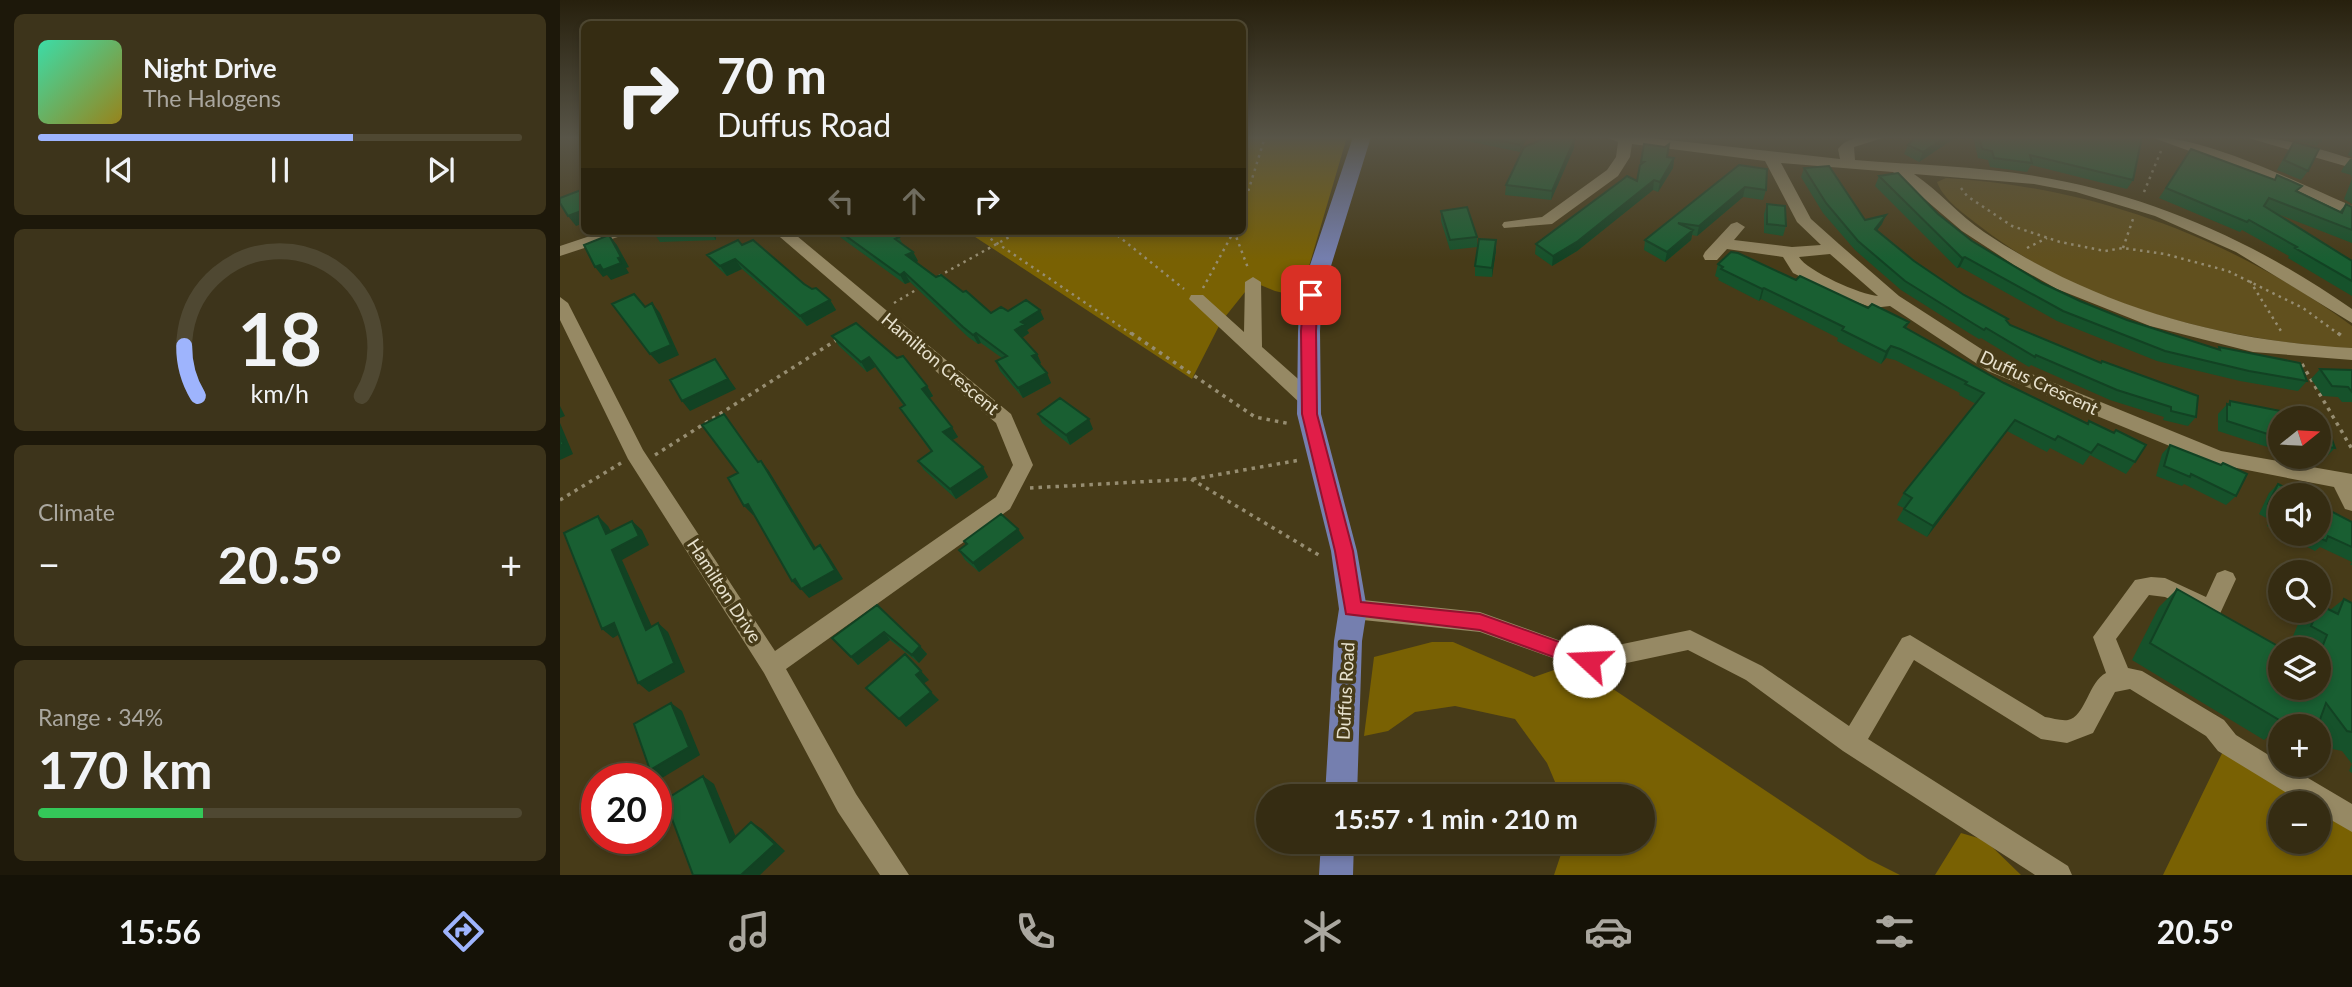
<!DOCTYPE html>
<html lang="en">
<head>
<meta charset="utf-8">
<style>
	body { margin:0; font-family:Lato,sans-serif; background:#3d341b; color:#f1f3f6; height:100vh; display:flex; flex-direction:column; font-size:26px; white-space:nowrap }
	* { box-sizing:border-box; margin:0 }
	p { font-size:23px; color:#aaa79f }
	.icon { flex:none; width:38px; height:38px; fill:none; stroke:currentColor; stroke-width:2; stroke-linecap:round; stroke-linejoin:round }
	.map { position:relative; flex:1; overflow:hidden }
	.details { display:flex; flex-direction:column; gap:14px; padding:14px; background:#1d180a; width:560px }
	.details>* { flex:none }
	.banner { position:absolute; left:21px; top:21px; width:665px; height:214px; border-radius:10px; box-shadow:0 4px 10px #0003,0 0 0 2px #4f4832; background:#352c12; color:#f1f3f6; overflow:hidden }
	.needle { width:46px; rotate:72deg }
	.fabs { position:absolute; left:1708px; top:406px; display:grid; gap:14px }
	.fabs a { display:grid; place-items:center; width:63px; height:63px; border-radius:50%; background:#352c12; box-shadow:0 4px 10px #0003,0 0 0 2px #4f4832; font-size:35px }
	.speed { position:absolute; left:21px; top:763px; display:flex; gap:14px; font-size:35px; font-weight:700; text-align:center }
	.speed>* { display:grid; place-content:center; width:91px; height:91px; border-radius:50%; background:#352c12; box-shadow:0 4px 10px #0003,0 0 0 2px #4f4832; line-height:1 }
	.speed .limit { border:10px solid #d22; background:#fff; color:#111 }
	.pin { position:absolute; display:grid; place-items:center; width:60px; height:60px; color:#fff; margin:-30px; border-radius:14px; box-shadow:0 4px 10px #0006 }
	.me { position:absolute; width:77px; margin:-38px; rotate:290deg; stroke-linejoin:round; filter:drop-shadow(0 0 5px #0008) }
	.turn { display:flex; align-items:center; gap:24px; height:147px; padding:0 21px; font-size:32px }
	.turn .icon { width:91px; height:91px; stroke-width:2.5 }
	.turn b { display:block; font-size:49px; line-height:60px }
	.lanes { display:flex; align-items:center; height:66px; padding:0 21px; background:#0003; justify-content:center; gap:35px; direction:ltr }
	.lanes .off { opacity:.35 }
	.big { font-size:52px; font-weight:700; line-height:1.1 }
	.details .widget { flex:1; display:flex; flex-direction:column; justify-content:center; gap:10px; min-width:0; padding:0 24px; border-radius:10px; background:#3d341b }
	.details .dial { align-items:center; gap:0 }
	.dial svg { height:182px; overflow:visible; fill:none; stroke:#4f4832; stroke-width:7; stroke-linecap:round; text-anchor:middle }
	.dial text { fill:#f1f3f6; stroke:none }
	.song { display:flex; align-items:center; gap:21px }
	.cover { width:84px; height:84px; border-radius:10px; background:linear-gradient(135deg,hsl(160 70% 55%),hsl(50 70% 35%)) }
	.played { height:7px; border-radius:4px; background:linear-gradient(90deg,#9eb4fd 65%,#4f4832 65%) }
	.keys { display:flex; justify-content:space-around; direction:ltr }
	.heat { display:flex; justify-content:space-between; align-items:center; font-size:38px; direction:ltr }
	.charge { height:10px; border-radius:5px; background:linear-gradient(90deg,#34c759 34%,#4f4832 0) }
	.trip { position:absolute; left:696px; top:784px; width:399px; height:70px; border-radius:35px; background:#352c12; box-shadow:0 4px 10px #0003,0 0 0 2px #4f4832; font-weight:700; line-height:70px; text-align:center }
	.dock { display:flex; height:112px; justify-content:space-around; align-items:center; background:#151207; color:#aaa79f }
	.dock .icon { width:49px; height:49px }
	.dock .on { color:#9eb4fd }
	.dock b { font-size:32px; color:#f1f3f6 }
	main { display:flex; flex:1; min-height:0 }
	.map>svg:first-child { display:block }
</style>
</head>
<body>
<main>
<section class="details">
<div class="widget">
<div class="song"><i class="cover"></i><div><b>Night Drive</b><p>The Halogens</p></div></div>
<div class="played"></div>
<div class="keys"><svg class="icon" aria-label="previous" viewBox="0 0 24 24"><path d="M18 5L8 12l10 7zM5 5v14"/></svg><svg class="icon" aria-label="pause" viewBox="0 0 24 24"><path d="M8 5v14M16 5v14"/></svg><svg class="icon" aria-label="next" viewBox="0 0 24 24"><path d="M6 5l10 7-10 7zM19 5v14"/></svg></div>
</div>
<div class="widget dial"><svg viewBox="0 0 100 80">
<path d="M14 69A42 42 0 1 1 86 69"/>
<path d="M14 69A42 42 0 0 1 8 47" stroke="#9eb4fd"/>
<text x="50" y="56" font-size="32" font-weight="700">18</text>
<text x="50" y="72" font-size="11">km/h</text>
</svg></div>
<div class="widget"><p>Climate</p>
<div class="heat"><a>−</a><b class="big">20.5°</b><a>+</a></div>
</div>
<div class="widget"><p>Range · 34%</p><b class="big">170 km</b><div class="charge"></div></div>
</section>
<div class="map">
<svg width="1792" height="875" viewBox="0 0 1792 875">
	<rect width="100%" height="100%" fill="#473b18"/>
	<path fill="#61501e" d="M1386,178C1535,187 1672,238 1792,326V348C1767,348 1742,344 1718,341C1613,326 1506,293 1421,227C1406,215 1384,201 1377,182Z"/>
	<path fill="#796103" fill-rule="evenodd" d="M683,137H787L740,297L715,291L693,282L661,322L632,379L406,231H682Z
		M872,642H893L974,677L1014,663L1308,859L1340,875H994L1005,842H1083V796H1001L987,763L955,719L895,706L855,712L828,731L804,736L814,657Z
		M1667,743L1792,819V875H1603ZM1720,803H1759V842H1720Z
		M1401,833L1425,840L1461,875H1375Z"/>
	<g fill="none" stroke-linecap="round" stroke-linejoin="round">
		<path stroke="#968d71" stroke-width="2.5" stroke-dasharray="2.5 4.5" stroke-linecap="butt" d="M1401,188L1407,196L1452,226L1500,242L1545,251L1563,248L1605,254L1668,271L1743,308L1780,335
			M1584,192L1601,151
			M682,211L705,137
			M419,231L573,335
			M552,231L624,289
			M674,231L688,268
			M1467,248L1487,238
			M1563,248L1573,219
			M379,276L460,231
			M1690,281L1721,331
			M643,288L674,231
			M334,303L361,287"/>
		<path stroke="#968d71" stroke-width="3.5" stroke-dasharray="3.5 5" stroke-linecap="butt" d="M571,333L695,417L731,424
			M1778,333L1783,337
			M1742,364L1792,449
			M95,455L278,339
			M633,479L740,460
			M470,488L631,479L762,557
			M0,500L61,463"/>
		<path stroke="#968d71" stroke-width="4.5" stroke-dasharray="4.5 6" stroke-linecap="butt" d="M1759,756L1763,747"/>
		<path fill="#968964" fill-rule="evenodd" d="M1046,137H1082L1280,159L1278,149C1289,134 1309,137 1326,137L1294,147L1295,160C1355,165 1416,166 1475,176C1591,195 1696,242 1792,309V323L1676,252L1595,216L1516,192L1474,184L1354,174C1379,191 1399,215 1424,232C1535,306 1660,341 1792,348V360L1693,352L1590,326L1497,289L1454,265L1402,231L1333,172L1221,163L1251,219L1279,244L1339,296L1440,361L1661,451L1792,474V511L1785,509L1774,487L1651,463L1428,371L1330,306L1313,308L1280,296L1233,273L1223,257L1167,249L1157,260H1145L1143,256L1145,252L1171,224L1177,222L1185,227L1174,240L1232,247L1261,245L1237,222L1205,161L1072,144L1070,157L1058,176L992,224L944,228L942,225L944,222L982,217L1047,170L1056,157L1058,142ZM1270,254L1318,296C1301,295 1247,271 1239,257Z
			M1591,137C1648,137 1738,183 1792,206V217L1679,169Z
			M1685,137C1723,137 1756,148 1792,159V168Z
			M45,231H69L67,234L0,256V246Z
			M213,231H231L451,414L473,465L450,509L226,669L296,794L349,875H320L278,812L204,673L68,459L0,320V297L8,303L83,450L215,651L436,497L453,465L436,423Z
			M693,277L701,282L702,347L755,394L757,399L755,404H741L629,299L631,295H643L684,332L685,282Z
			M1665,570L1673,573L1676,579L1658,618L1650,621L1642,618L1640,613L1605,597L1589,595L1556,639L1568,668L1582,671L1664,720L1676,735L1720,762V765H1726L1792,804V832L1759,813V803H1743L1658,751L1646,736L1570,689L1555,692L1533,733L1507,743L1481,739L1354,660L1308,739L1508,866L1512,875H1475L1283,751L1186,680L1128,650L1029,671L920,632L793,619L785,616L782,609L785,602L793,599L920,612L1029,651L1130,630L1202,666L1289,726L1342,638L1350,635L1485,717C1492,718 1501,721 1508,720C1525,717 1529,681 1546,673L1533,637L1575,580L1591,577L1605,578L1646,597L1657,573Z"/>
		<path fill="#757faf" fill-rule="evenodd" d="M793,137H811L762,295L760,331L761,414L797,551L807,609L802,641L797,796H765L774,641L779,609L771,551L737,414L738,331L740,295Z
			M761,842H794L793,875H759Z"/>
	</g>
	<path fill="#16522b" d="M898,137H967L960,152L898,139Z
		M1396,137L1359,162L1344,154L1348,145Z
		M1413,137H1582L1573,180L1567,189L1471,165L1467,172L1430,167L1428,160L1418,158Z
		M1734,137H1762L1757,146L1733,140Z
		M1734,142L1748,171L1741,180L1717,170L1727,152Z
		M1084,144L1107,157L1114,158L1113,168L1098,192L1093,190L1017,251L992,266L975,254L976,244L1077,181Z
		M1792,145V157L1788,155Z
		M1014,148L991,200L945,195L946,185Z
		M1631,149L1714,180L1717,175L1738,191L1780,211L1786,204L1792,207V243L1715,213L1792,261V296L1728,258L1729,256L1682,230L1680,232L1599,198Z
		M1790,159H1792V178L1791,175L1781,172L1783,168Z
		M1179,165L1206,190L1203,200L1183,197L1137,236L1132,235L1131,240L1105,262L1084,250L1085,240Z
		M1244,168L1305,220L1322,224L1317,230L1354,261L1404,295L1448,319L1447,321L1450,325L1541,363L1542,361L1636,417L1628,426L1603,420L1604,417L1550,400L1471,365L1469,367L1421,338L1419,339L1409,333L1341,290L1295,250L1263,213L1241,177Z
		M1319,176L1378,214L1412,241L1482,283L1520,301L1567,320L1658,349L1659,347L1747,381L1738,391L1680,381L1597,361L1497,321L1400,267L1397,268L1315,186Z
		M1792,179V204L1784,199Z
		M1207,204L1226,226L1223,236L1204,233V214Z
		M881,211L917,237V247L890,250L881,221Z
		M93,231H156V240L100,242L93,232Z
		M265,231H331L339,237L343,245L353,252L358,261L356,262L376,277L403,292L431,313L448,311L484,319L467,330L469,333L462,338L477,354L481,363L479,364L491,383L463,398L440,371L436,361L442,358L421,343L418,344L408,337L350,282L345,284L273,232L269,234Z
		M182,245L270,300L276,310L247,326L182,269L167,276L154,264L147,255Z
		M936,250L932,277L915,276V266Z
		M1158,264L1236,280L1308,308L1349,322L1346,329L1575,462L1566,474L1530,455L1523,465L1490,448L1487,452L1447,431L1367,537L1337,520L1344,508L1337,505L1344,493L1416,404L1399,395L1400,393L1335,360L1326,358L1321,364L1277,341L1278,338L1201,299L1199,301L1158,280L1159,278L1155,276Z
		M272,336L367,386L373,396L369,398L398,437L392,440L428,477L396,499L364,470L358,461L371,452L340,408L344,406L315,367L307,372L279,346Z
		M1760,369L1792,370V402H1782L1778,397L1763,396L1751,379Z
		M1670,401L1720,418V451L1658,431V414Z
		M478,414L533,429L510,445L482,423Z
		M1759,424L1775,448L1765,458L1759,457Z
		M1610,445L1661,465L1663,463L1676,496L1666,505L1624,484L1622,486L1596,476L1602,454Z
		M1718,484L1720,495V533L1707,526L1710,520L1699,514L1709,493Z
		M1792,522V565H1790L1792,562L1760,547L1755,551L1722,534H1759Z
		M464,538L419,572L405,560L399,550L406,545L404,541Z
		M1617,589L1759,688V649H1740L1730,643L1739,622L1753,611H1759V606L1760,605L1770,610L1784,599L1792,603V773L1789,771L1792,764L1782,751L1763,747L1759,741V726H1720V741L1710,735L1704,740L1572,660L1599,607Z
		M317,605L367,654L359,663L330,640L298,665L272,638Z"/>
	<path fill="#124223" d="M963,137H967L960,152V145Z
		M1386,137H1396L1359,162L1363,152Z
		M1015,138L1014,148L991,200L992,191Z
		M1114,158L1113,168L1098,192L1100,182Z
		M1094,180L1093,190L1017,251L992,266L993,256Z
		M1185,187L1183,197L1137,236L1139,226Z
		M24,210V223L16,226L8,216Z
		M1326,215L1322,224L1311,238L1315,229Z
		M1133,230L1131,240L1105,262L1107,252Z
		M150,231H156V240Z
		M49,235L57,245L69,267L66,268L69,273L51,280L47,275L43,277L35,267Z
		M936,240V250L932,277V268Z
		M353,252L358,261L351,265L346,255Z
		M1405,257L1400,267L1397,268L1402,258Z
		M175,259L182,269L167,276L160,266Z
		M344,272L350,282L345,284L340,275Z
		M1204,288L1201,299L1199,301L1202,289Z
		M270,300L276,310L247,326L240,316Z
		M92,303L100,313L119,355L99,364L90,354Z
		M480,310L484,319L467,330L469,333L459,340L455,330L461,322Z
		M416,333L421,343L418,344L413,335Z
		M1331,346L1326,358L1321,364L1326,352Z
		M477,354L481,363L476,366L472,356Z
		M309,357L315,367L307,372L301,362Z
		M155,359L176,389L130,411L122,401Z
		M487,373L491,383L463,398L458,388Z
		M367,386L373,396L368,399L362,389Z
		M0,406L5,416L0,418Z
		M529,419L533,429L510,445L506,435Z
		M1455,420L1447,431L1367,537L1373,526Z
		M0,423L13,454L0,460Z
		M392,427L398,437L389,442L383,432Z
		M201,461L209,471L262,558L254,549Z
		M423,467L428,477L396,499L390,489Z
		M188,504L197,513L193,515L184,506Z
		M38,516L48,526L57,543L46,534Z
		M72,521L82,530L89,545L62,560L97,638L86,630L52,550Z
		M458,529L464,538L419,572L413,563Z
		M260,545L268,555L283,579L249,598L241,589Z
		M235,579L243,588L240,590L232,581Z
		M54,623L65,631L53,638L42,629Z
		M98,623L108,632L125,672L89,692L78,683Z
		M324,632L330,640L298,665L291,657Z
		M360,646L367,654L359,663L352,655Z
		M361,671L369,680L363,684L356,675Z
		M371,692L379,700L346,727L339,719Z
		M111,703L122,711L140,755L102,778L90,770Z
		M143,776L154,784L181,849L170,842Z
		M191,822L202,829L225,851L200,875H181Z"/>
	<path fill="#195f32" stroke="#124223" stroke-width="2" d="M925,137H963L960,145Z
		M988,137L1015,138L992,191L946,185L964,147Z
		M1356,137H1386L1363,152L1348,145Z
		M1419,137H1582L1573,180L1470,155L1472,163L1434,158L1432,151L1422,149Z
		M1746,137H1762L1761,141Z
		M1734,142L1759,149L1748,171L1724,160Z
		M1084,144L1105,147L1109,144L1107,157L1114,158L1100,182L1094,180L1018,241L993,256L976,244L1062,180L1067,176L1077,181L1080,165L1084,162H1081Z
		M1631,149L1715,180L1717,175L1742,186L1736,191L1782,213L1786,204L1792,207V230L1709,198L1704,206L1792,261V281L1735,248L1737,247L1689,220L1687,222L1606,188Z
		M1179,165L1207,169L1206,190L1185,187L1139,226L1118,223L1133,230L1107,252L1085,240Z
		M1269,166L1305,220L1326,215L1315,229L1354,261L1404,295L1448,319L1446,320L1450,325L1541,363L1542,361L1638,396L1636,417L1611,411V407L1557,390L1476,355L1475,357L1426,328L1424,330L1414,324L1345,281L1298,241L1266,203L1244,168Z
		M1338,173L1378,214L1412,241L1482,283L1520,301L1567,320L1660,350L1659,347L1740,363L1747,381L1689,371L1605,351L1503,311L1405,257L1402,258L1319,176Z
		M21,190L24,195V210L8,216L0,203V198Z
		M1207,204L1225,206L1226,226L1207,224Z
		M907,207L917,237L890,240L881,211Z
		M279,231H331L339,237L335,239L353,252L346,255L376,277L381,275L403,292L406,291L431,313L441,307L448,311L466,300L480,310L461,322L465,324L455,330L477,354L472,356L487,373L458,388L436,361L447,356L416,333L413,335L403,327L344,272L340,275Z
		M49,235L61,257L58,258L61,263L43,270L40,265L35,267L24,245Z
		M919,239L936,240L932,268L915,266Z
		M178,240L182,245L193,240L244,284L252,289L256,288L270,300L240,316L175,259L160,266L147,255Z
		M1171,252L1178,253L1236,280L1240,276L1308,308L1312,304L1349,322L1344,327L1444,383L1528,424L1529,421L1554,433L1556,430L1586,445L1575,462L1538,444L1531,453L1498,436L1495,440L1455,420L1373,526L1344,509L1352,498L1344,493L1424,393L1405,384L1407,382L1340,349L1331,346L1326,352L1282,330L1284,327L1204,288L1202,289L1161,269L1163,267L1158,264Z
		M74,294L85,307L92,303L111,345L90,354L52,304Z
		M296,323L337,358L343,356L367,386L362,389L392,427L383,432L423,467L390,489L358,461L372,451L340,408L345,405L309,357L301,362L272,336Z
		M155,359L168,379L122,401L110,380Z
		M1760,369L1792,370V392L1788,387L1772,386Z
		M500,398L529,419L506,435L478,414Z
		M1670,401L1756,418H1720V438L1667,421V404L1670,405Z
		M164,414L198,462L201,461L254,549L260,545L275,570L241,589L235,579L232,581L188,504L184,506L168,478L178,473L142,425Z
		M1759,424L1767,426L1775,448L1759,445Z
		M0,436L3,444L0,446Z
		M1610,445L1661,465L1663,463L1687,474L1676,496L1631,474L1630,477L1604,466Z
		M1718,484L1740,495H1720V519L1717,517L1720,510L1708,504Z
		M1759,505L1792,522V547L1768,536L1766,541L1751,534H1759Z
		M441,514L458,529L413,563L399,550L407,544L404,541Z
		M38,516L46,534L72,521L79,536L52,550L86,630L98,623L114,663L78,683L54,623L42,629L4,533Z
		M1617,589L1723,649H1720V688H1759V655L1767,635L1751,626L1760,605L1778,614L1784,599L1792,603V732L1787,731L1766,703L1758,725L1748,719L1744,726L1729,717L1726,724L1590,643Z
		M317,605L360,646L352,655L324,632L291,657L272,638Z
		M345,654L361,671L356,675L371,692L339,719L306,688Z
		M111,703L129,747L90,770L74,724Z
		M143,776L170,842L191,822L215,844L181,875H133L105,800Z"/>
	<linearGradient id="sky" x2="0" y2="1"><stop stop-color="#27200d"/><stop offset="0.53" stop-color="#585548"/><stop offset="1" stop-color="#585548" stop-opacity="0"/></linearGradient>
	<rect width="1792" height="260" fill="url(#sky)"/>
	<path fill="#e11d48" stroke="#92132f" stroke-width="2" d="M751,290L758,295L756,331L757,414L793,551L801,602L920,614L1036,655L1038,661L1036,667L1029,670L920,630L786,614L775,551L742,414L741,331L744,295Z"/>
	<g text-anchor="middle" stroke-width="7" stroke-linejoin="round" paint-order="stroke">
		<g font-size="18" fill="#e7e1cd" stroke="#473b18">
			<text transform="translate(380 364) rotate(40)" y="6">Hamilton Crescent</text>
			<text transform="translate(1479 383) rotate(25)" y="6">Duffus Crescent</text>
			<text transform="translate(164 591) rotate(57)" y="6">Hamilton Drive</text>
			<text transform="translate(786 691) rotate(-87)" y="6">Duffus Road</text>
		</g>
	</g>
</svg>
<div class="fabs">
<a><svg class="needle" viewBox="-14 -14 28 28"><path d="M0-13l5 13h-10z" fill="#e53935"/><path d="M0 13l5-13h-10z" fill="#aaa79f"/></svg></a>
<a><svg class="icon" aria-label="sound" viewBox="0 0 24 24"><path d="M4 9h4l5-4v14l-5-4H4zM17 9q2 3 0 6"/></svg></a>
<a><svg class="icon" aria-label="search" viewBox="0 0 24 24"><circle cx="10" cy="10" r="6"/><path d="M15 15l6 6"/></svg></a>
<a><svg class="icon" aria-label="layers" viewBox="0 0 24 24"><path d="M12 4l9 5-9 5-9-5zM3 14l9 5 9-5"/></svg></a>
<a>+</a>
<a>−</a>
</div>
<div class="speed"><div class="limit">20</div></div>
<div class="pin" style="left:751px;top:295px;background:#d93025"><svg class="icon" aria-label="arrive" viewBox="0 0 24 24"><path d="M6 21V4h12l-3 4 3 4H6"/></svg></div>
<svg class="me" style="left:1029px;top:661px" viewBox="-20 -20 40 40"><circle r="19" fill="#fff"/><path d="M0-13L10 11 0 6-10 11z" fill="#e11d48"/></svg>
<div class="trip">15:57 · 1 min · 210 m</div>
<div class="banner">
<div class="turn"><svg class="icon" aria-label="right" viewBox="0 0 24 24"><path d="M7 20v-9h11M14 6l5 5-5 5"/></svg><div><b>70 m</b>Duffus Road</div></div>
<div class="lanes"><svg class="icon off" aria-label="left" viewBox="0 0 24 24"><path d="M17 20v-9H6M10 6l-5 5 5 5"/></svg><svg class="icon off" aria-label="ahead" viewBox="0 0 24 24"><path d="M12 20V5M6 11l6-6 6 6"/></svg><svg class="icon" aria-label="right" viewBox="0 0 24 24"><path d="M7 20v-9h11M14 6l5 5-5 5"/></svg></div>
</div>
</div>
</main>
<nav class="dock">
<b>15:56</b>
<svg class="icon on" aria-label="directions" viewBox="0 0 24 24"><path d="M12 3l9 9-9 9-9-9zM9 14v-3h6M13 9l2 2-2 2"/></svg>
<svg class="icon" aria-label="music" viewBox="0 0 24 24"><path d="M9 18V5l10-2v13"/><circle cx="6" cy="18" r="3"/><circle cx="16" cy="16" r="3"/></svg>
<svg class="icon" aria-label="phone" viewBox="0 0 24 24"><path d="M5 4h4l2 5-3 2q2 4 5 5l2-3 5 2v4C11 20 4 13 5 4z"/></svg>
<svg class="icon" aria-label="climate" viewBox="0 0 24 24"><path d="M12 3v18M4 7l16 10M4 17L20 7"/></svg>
<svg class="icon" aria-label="car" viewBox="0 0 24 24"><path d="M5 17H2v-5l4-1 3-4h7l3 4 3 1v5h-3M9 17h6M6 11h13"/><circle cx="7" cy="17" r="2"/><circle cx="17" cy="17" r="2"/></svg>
<svg class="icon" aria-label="filters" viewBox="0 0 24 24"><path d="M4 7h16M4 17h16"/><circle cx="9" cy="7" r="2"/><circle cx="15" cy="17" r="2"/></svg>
<b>20.5°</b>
</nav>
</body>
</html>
